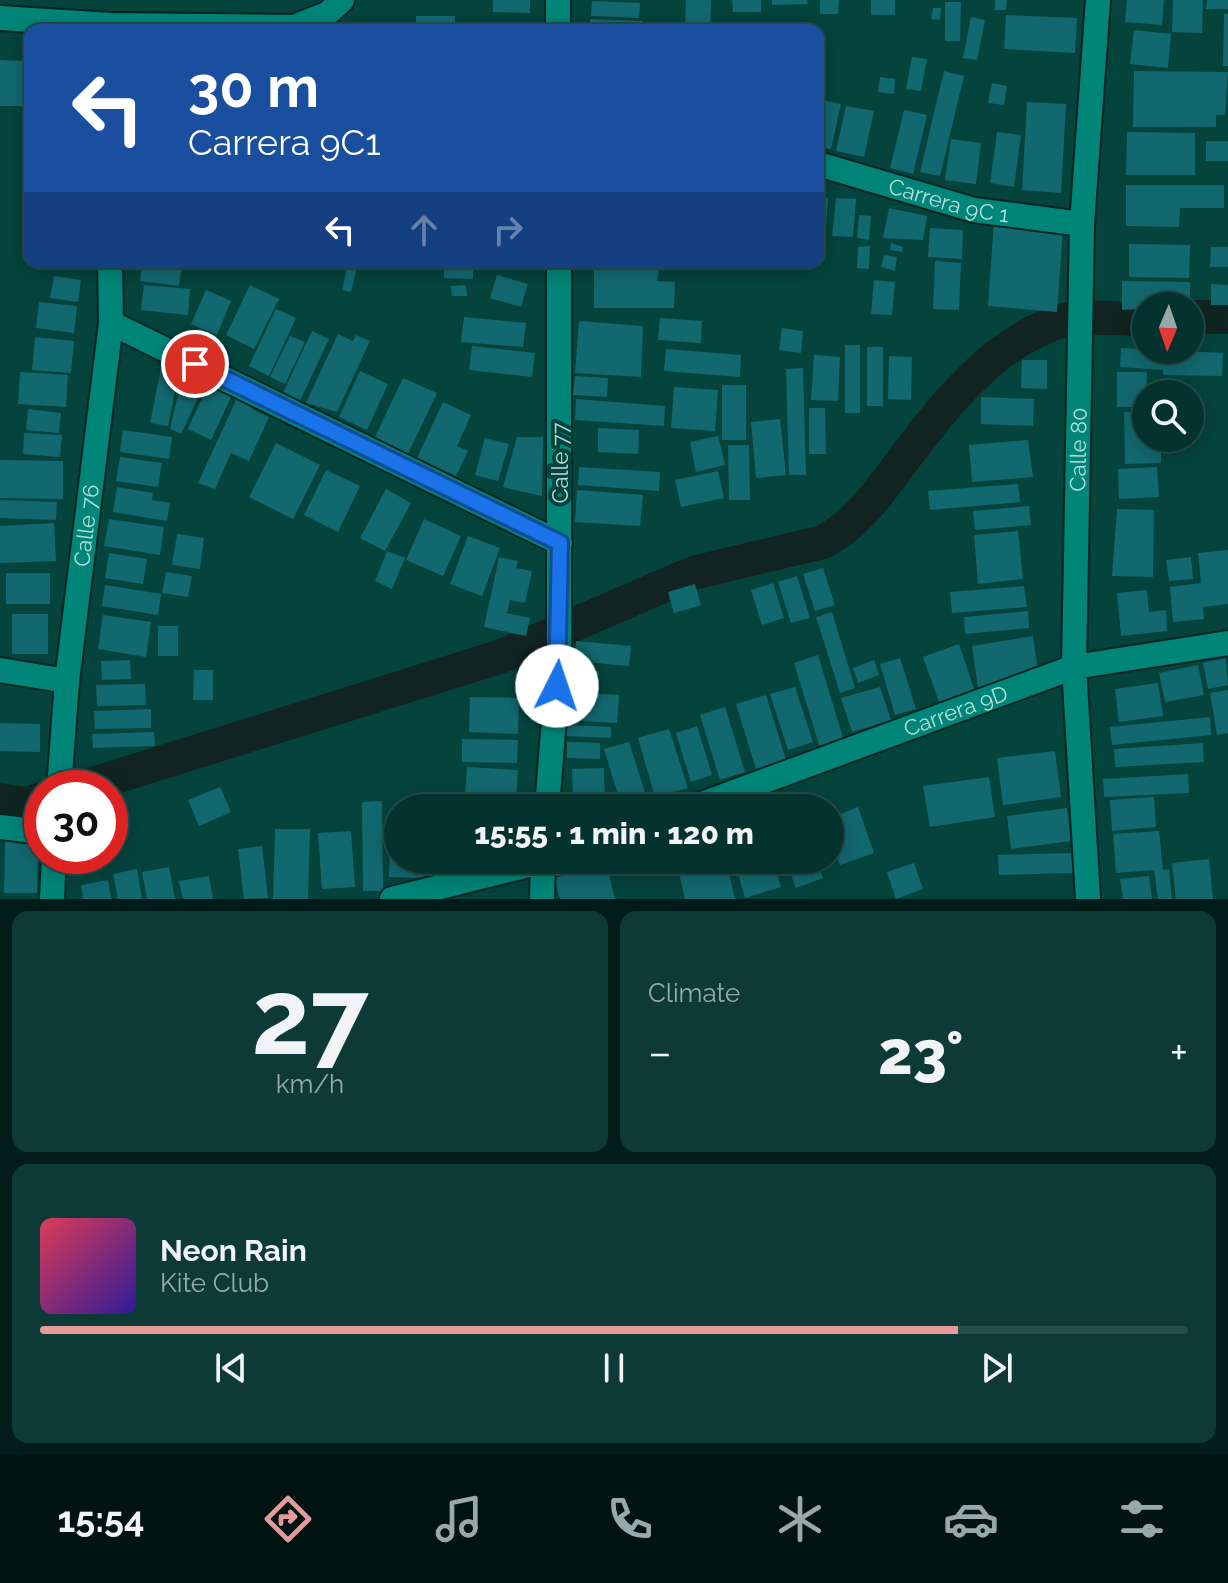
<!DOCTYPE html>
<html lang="en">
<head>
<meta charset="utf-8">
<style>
	body { margin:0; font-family:Raleway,sans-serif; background:#0d3a36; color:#f1f3f6; height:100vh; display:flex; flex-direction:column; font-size:30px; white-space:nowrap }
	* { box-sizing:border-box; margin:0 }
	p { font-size:26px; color:#97aaaa }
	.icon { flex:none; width:44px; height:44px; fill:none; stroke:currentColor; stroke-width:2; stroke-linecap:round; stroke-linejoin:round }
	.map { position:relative; height:899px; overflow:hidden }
	.details { display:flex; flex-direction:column; gap:12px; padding:12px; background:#021c19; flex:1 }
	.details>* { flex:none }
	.banner { position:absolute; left:24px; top:24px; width:800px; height:244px; border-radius:16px; box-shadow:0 4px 20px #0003,0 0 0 2px #254d4a; background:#1a4fa0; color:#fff; overflow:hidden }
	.needle { width:52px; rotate:182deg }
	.tools { position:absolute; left:1132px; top:292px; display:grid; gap:16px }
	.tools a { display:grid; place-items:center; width:72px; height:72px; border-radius:50%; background:#04322e; box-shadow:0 4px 20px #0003,0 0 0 2px #254d4a; font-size:40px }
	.speed { position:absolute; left:24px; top:770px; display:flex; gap:16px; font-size:40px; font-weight:700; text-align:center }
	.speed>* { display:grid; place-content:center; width:104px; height:104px; border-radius:50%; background:#04322e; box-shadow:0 4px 20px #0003,0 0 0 2px #254d4a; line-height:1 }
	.speed .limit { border:12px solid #d22; background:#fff; color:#111 }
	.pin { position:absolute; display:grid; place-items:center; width:68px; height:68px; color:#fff; margin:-34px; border:4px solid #fff; border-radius:50%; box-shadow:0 2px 8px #0007 }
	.me { position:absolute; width:88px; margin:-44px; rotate:4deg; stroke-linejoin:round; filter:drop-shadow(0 0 6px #0008) }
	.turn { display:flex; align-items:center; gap:28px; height:168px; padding:0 32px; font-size:36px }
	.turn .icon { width:104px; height:104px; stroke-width:2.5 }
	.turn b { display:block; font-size:56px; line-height:68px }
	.lanes { display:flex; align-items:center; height:76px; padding:0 32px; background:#0003; justify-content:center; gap:40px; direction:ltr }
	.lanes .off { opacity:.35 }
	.big { font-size:60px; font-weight:800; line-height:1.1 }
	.details .tile { flex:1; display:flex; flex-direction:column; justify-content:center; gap:12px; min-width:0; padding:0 28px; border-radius:16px; background:#0d3a36 }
	.details .dial { align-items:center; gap:0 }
	.dial b { font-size:104px; line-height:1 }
	.song { display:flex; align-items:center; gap:24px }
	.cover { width:96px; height:96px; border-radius:12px; background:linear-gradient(135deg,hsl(350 70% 55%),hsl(250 70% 35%)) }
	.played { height:8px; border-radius:4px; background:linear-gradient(90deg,#e69b98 80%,#254d4a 80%) }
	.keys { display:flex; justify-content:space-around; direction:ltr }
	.heat { display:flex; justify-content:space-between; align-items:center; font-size:44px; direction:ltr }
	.details .tiles { flex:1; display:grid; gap:12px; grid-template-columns:1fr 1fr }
	.tile:last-child { grid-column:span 2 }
	.trip { position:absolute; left:384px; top:794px; width:460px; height:80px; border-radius:40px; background:#04322e; box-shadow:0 4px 20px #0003,0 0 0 2px #254d4a; font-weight:800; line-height:80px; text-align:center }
	.tab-bar { display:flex; height:128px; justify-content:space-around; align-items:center; background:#021412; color:#97aaaa }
	.tab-bar .icon { width:56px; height:56px }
	.tab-bar .selected { color:#e69b98 }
	.tab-bar b { font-size:36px; color:#f1f3f6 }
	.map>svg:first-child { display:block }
</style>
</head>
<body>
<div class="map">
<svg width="1228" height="899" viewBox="0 0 1228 899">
	<rect width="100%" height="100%" fill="#05433d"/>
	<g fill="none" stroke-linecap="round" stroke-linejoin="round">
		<path stroke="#112421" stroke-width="34" d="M1190,317H1228
			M80,788L502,656L693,573L823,542C859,523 879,492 903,460C945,405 992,343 1061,321C1082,314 1122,320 1146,319
			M0,800L25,804L42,799"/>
	</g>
	<path fill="#12686f" d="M493,0H530V13L493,12Z
		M686,0H711L710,30H685Z
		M732,0H761V12H733Z
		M772,0H807L808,4L772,5Z
		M820,0H839L838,14H820Z
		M871,0H895V15H871Z
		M995,0H1007L1006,10H995Z
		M1127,0H1164L1162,25L1125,22Z
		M1173,0H1203L1202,33L1172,32Z
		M1207,0H1228V9H1206Z
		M592,1L640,3L639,18L591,16Z
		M945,2H961L960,41H945Z
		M933,8H941L940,20L931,19Z
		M1224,14H1228V66H1223Z
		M1006,15L1077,18L1075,53L1004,49Z
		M416,16H455V30H416Z
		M971,17L985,20L977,60L963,58Z
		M590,19L642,21V30H590Z
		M1134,30L1171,34L1168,68L1130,64Z
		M912,57L927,59L921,91L906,89Z
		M0,60L24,61V106H0Z
		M944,71L964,76L940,176L920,172Z
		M1134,71L1228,72L1225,115H1216V127H1133Z
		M880,77L895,79L894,94L878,92Z
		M992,83L1007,86L1004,105L988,103Z
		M818,99L841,104L831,149L818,146Z
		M1027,102L1066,104L1061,193L1022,190Z
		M846,106L874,111L864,157L836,151Z
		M904,110L927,115L913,174L890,168Z
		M997,132L1021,135L1014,187L990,183Z
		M1127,132L1195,133V175H1126Z
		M951,139L981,143L976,184L945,180Z
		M1206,141H1228V161H1206Z
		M1126,185H1224V208H1180L1179,227L1126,226Z
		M818,197L828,198L826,226L818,225Z
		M836,198L856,199L853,237L832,236Z
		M889,208L927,216L923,240L883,238Z
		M859,215L871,216L869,240L857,238Z
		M994,222L1063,228L1057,312L988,306Z
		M930,228L963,230L962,259L928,257Z
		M891,243L903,247L902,252L890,250Z
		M1129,244L1190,245L1189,278L1129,277Z
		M870,246L869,269L857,268L858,247Z
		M1211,247H1228V267H1210Z
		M884,255L897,257L895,271L881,267Z
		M935,261L961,263L959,310L933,309Z
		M490,262H541L540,269Z
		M594,262H660L657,281L675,282L674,308H594Z
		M142,265L181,270L179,286L140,281Z
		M348,265L357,267L351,292L342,290Z
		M444,266L473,267V279L444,278Z
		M497,275L528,284L521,307L490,298Z
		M54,276L81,280L78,302L50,298Z
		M874,280L895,282L892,315L871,314Z
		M1122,281L1190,282V306L1122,310Z
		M1211,284L1228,285V305H1211Z
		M144,285L190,289L188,315L141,310Z
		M250,285L279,299L254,349L226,335Z
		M466,285L467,296H452L451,286Z
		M206,290L231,301L217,335L191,324Z
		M39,302L77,306L74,333L36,328Z
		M276,309L296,318L269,376L249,366Z
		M464,317L526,323L523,347L461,342Z
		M660,318L702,321L701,343L658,340Z
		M579,321L643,326L641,377L575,373Z
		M782,328L803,331L801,353L779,350Z
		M312,331L329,339L300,401L283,393Z
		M338,334L353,341L356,335L370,341L337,412L306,403Z
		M290,336L305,342L285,384L270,377Z
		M35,337L74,341L71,373L32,370Z
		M845,345H860V413H845Z
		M472,346L535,353L532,377L469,370Z
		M867,347H883V406H867Z
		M1121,348L1223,353L1222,376L1163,375V370L1120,367Z
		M666,349L741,355L740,377L664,371Z
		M814,355L840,357L838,401L811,400Z
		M889,356L912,357L911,400L888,399Z
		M1022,360H1047V389L1021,388Z
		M162,363L180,367L168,426L150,423Z
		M803,368L806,475H789L786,369Z
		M360,371L388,384L367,430L339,417Z
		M20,372L68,375L66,407L18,404Z
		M1117,372H1147L1146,407H1117Z
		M575,376L608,378L607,397L573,395Z
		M182,378L202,389L181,434L170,429Z
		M403,378L437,393L408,454L374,439Z
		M208,385L232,395L211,440L188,429Z
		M722,385H746V440H722Z
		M674,387L718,390L715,431L671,428Z
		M238,396L255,403L252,409L269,417L249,461L231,453L215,489L198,483Z
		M981,397L1034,399L1033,426L981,424Z
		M576,399L665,406L664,426L575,420Z
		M443,402L471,415L457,446L468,451L456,476L417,458Z
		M809,408H825L826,454H809Z
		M28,409L61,413L59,433L26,430Z
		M1146,411V438H1161V463L1125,464L1124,412Z
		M780,419L786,475L756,478L751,422Z
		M598,428L639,430L638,454L598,452Z
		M123,430L172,437L169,459L120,452Z
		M24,433L62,435L60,457L23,454Z
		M718,436L725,465L696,472L690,442Z
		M517,437H543L542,496L503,487Z
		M485,438L509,444L498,481L475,475Z
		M1028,440L1033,477L972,482L969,445Z
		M276,443L320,465L293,519L249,497Z
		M728,445H749L750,500H729Z
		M120,457L162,463L158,487L116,481Z
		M0,460L63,461V499L0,498Z
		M579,467L660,472L659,491L578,485Z
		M1157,467L1159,497L1119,499L1118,469Z
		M326,470L360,486L338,532L304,515Z
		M718,471L724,498L681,507L675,480Z
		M1018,484L1020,502L930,510L928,491Z
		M117,487L153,493L152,500L170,503L167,521L113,512Z
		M386,489L411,503L385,551L360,538Z
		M577,490L643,495L640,526L575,522Z
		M0,500L57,502L56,520L0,518Z
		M1029,506L1031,525L975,530L973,511Z
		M1117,509L1154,510L1153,577L1112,576Z
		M109,519L164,527L160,555L104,546Z
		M424,519L461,536L443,576L406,560Z
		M54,523L56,561L0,563V526Z
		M1018,531L1023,579L978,584L974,535Z
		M177,534L204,538L200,569L172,565Z
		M468,536L500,548L482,596L450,584Z
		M1228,550V604L1203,607L1204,619L1173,622L1170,587L1201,583L1198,553Z
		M387,551L405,558L392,589L375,581Z
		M109,553L147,559L143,584L105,578Z
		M499,557L518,561L516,568L532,571L525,603L510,600L507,613L530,618L526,636L484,627Z
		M1191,557L1193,579L1169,581L1166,560Z
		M823,568L835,605L815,611L803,574Z
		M166,572L192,576L188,597L162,593Z
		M6,573H50V604H6Z
		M797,576L810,618L791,623L778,582Z
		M773,583L784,618L762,625L751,590Z
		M695,584L701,605L674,613L668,592Z
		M105,585L161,594L158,615L102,606Z
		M1024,586L1027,607L952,613L950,592Z
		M1147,590L1149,612L1166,610L1167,631L1121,636L1117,593Z
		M1028,611L1029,628L965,634L964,617Z
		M832,612L855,688L840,693L816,617Z
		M12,614H48V654H12Z
		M103,615L151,622L146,657L98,649Z
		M158,626H178V656H158Z
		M1033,636L1039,678L978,688L972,646Z
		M576,641L631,646L629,666L575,661Z
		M959,644L974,689L939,702L923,657Z
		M818,655L844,741L820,748L794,663Z
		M900,658L916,709L895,715L880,664Z
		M1226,658L1228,685L1208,689L1203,663Z
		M130,660L131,679L102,680L101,661Z
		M874,660L879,675L858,683L853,668Z
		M1198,665L1204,695L1165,702L1159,673Z
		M569,669L599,671L598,688L568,686Z
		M194,670H213V700H193Z
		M1158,683L1163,716L1119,722L1115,689Z
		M145,684L146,705L97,706L96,685Z
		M795,687L813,742L788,750L770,694Z
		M880,687L891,720L852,732L841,698Z
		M1228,690V733L1217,735L1210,693Z
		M564,692L619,695L617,723L562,720Z
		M766,695L786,760L756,769L736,704Z
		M470,697L519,698L518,734L469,732Z
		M725,707L745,772L720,780L700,715Z
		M151,709V728L95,729L94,711Z
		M1210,717L1211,735L1112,745L1110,727Z
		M0,723L40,724V752L0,751Z
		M567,725L611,727V738L567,736Z
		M697,726L712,775L691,782L676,733Z
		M669,729L688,788L655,797L638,738Z
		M154,732L155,746L93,748L92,734Z
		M462,739L518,740L517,763L462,762Z
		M567,742L600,743V759L567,758Z
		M629,742L648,802L622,808L604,749Z
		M1203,743L1204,762L1115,767L1114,749Z
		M1055,751L1061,797L1003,805L997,758Z
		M467,767L518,770L516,798L465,795Z
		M604,768L605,808H573L572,769Z
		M1188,774L1189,793L1104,797L1103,779Z
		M989,777L995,817L930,827L923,786Z
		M220,787L231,812L199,826L188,800Z
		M1154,797L1156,827L1112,831L1110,800Z
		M382,801L383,891H363L362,802Z
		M461,801L521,802L520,808H461Z
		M450,802L451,808H431V804Z
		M858,807L874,853L840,865L830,838V818Z
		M1067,808L1071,841L1011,849L1007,816Z
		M391,814H398V860H424V878L389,877Z
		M275,829H310L308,899H273Z
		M351,831L355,887L322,889L318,833Z
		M1159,831L1163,870L1169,869L1172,899H1158L1154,870L1116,873L1113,834Z
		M5,841L38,842L37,893H4Z
		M262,846L268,898L244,899L238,849Z
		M1073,853V873L999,875L998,855Z
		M1209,859L1213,899H1176L1172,863Z
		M437,860H457L458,868L439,871Z
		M676,860H726L735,899H685Z
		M734,860H773L781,887L745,898Z
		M785,860H816L823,878L796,888Z
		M914,863L923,889L896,899L887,872Z
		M607,866L615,899H560L554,878Z
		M169,867L175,899H147L142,872Z
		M137,869L142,899H118L113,874Z
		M209,876L213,899H183L179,881Z
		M1149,876L1152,899H1123L1120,879Z
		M108,880L111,899H83L81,885Z"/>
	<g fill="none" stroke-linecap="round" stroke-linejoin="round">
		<defs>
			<g id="street">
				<path d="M558,0V30"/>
				<path d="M0,18L111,25L294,27L327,14L342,0"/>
				<path id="s1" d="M818,164L974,210L1082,224"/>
				<path d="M111,323L560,543"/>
				<path d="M0,670L67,681"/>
				<path id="s2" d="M59,788L67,681L111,323L110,262"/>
				<path d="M547,808L559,656V262"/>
				<path id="s3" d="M691,808L1074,667L1228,643"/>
				<path d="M0,827L42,832"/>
				<path d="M52,899L54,856"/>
				<path d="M392,899L549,860"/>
				<path d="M542,899L543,860"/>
				<path id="s4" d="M1088,899L1074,667L1082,224L1098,0"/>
			</g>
		</defs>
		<use href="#street" stroke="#052623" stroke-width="28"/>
		<use href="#street" stroke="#018579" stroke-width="24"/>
	</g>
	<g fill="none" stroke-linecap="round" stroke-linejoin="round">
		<defs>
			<path id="route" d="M195,364L560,543L557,686"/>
		</defs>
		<use href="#route" stroke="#114b97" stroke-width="20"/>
		<use href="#route" stroke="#1a73e8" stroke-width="14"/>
	</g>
	<g text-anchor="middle" stroke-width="8" stroke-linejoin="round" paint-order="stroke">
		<g font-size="22" fill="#b2dfd8" stroke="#05433d">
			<text dy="8" stroke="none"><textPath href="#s1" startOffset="136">Carrera 9C 1</textPath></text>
			<text dy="8" stroke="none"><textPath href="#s4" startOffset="450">Calle 80</textPath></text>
			<text transform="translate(560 463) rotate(-90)" y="8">Calle 77</text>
			<text dy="8" stroke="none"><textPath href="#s2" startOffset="264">Calle 76</textPath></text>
			<text dy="8" stroke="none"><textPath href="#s3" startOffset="282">Carrera 9D</textPath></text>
		</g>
	</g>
</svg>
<div class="tools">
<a><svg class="needle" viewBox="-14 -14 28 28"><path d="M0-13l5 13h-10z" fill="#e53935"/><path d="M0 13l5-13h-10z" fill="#97aaaa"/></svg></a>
<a><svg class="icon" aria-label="search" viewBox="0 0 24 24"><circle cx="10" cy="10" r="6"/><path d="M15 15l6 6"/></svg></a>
</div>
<div class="speed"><div class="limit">30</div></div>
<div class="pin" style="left:195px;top:364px;background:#d93025"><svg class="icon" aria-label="arrive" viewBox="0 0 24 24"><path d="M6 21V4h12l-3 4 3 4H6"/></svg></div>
<svg class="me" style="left:557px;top:686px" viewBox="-20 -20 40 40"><circle r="19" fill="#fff"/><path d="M0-13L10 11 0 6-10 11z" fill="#1a73e8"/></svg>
<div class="trip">15:55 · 1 min · 120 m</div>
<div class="banner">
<div class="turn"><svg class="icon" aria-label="left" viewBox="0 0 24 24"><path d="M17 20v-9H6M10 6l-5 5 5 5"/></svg><div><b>30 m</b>Carrera 9C1</div></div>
<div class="lanes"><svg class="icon" aria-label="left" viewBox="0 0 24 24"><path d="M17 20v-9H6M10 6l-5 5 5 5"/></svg><svg class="icon off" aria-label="ahead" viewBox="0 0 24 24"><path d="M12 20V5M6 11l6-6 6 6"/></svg><svg class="icon off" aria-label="right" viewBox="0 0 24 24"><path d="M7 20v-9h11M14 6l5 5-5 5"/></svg></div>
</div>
</div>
<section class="details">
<div class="tiles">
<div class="tile dial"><b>27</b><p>km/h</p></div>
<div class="tile"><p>Climate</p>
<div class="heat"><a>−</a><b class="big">23°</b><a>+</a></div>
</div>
<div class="tile">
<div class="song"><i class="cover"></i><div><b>Neon Rain</b><p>Kite Club</p></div></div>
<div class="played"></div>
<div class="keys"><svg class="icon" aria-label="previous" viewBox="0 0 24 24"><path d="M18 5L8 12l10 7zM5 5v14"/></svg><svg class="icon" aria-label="pause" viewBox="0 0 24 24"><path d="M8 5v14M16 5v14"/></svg><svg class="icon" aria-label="next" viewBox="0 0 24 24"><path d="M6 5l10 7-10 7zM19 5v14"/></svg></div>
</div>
</div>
</section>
<nav class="tab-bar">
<b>15:54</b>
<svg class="icon selected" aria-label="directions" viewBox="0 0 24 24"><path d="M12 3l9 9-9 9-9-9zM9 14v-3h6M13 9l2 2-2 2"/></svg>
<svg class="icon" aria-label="music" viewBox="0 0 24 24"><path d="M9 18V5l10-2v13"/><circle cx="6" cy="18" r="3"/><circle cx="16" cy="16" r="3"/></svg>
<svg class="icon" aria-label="phone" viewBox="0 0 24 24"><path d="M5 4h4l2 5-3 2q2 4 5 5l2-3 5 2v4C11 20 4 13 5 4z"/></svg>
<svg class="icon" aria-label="climate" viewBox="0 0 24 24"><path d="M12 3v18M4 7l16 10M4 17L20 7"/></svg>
<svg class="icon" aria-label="car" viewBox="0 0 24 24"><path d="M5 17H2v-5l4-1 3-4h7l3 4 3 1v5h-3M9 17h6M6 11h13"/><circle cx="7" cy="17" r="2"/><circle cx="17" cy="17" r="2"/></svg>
<svg class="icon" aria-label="filters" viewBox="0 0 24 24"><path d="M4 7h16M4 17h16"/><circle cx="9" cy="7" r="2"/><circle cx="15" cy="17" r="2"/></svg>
</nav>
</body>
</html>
